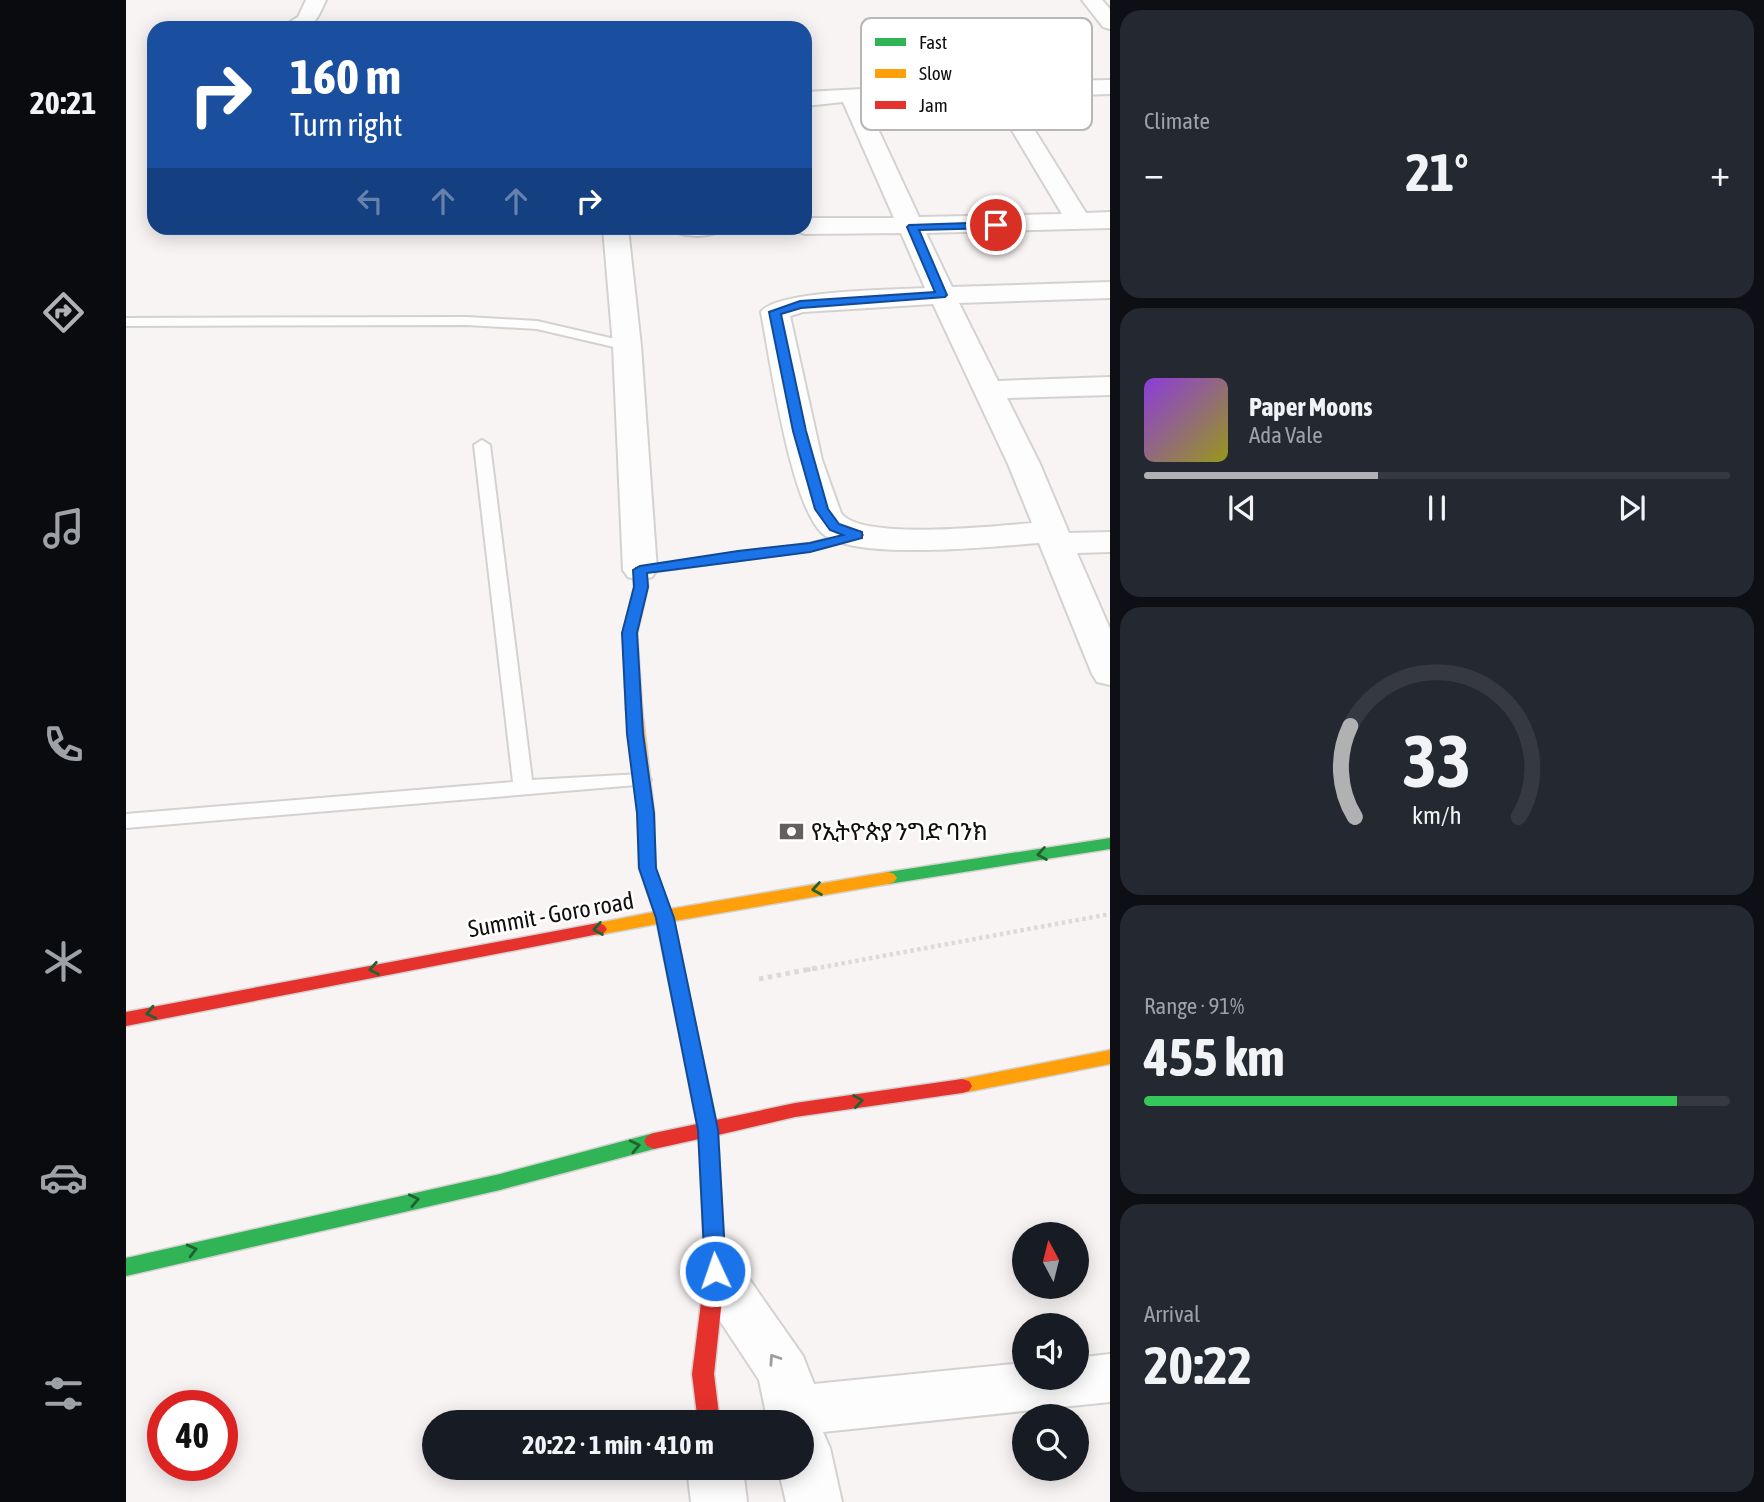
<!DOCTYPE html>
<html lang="en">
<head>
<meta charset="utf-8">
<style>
	body { margin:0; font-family:"Asap Condensed","Noto Sans Ethiopic",sans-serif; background:#242831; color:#f1f3f6; height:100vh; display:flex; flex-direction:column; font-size:26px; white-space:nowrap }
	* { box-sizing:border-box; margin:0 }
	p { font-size:23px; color:#9ea1a6 }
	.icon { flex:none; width:38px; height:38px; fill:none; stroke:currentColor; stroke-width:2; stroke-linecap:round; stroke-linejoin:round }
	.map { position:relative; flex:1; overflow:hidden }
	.sheet { display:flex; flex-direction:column; gap:10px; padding:10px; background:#0d0f14; width:654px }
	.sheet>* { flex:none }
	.banner { position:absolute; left:21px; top:21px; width:665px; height:214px; border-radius:21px; box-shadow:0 4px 18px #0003; background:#1a4fa0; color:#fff; overflow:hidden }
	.needle { width:46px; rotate:353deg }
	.controls { position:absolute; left:886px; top:1222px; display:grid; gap:14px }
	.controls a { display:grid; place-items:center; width:77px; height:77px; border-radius:50%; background:#171b24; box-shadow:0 4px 18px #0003; font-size:35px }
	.speed { position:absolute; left:21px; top:1390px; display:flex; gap:14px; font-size:35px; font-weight:700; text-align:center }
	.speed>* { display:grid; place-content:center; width:91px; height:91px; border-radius:50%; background:#171b24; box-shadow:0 4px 18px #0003; line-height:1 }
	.speed .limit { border:10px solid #d22; background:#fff; color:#111 }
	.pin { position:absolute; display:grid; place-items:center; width:60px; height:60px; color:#fff; margin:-30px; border:4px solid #fff; border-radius:50%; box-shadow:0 2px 7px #0007 }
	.me { position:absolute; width:77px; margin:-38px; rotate:357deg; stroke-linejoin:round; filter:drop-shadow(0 0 5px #0008) }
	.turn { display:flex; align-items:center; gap:24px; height:147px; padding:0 28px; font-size:32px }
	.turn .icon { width:91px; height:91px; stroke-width:2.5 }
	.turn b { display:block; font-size:49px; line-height:60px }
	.lanes { display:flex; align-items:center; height:66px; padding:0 28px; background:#0003; justify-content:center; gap:35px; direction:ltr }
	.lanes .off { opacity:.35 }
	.big { font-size:52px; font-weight:700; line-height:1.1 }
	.sheet .tile { flex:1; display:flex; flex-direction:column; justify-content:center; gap:10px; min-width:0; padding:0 24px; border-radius:21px; background:#242831 }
	.sheet .dial { align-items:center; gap:0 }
	.dial svg { height:182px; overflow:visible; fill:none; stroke:#363941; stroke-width:7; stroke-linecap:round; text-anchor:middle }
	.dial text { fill:#f1f3f6; stroke:none }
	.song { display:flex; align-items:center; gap:21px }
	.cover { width:84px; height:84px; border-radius:10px; background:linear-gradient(135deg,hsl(270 70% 55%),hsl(60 70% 35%)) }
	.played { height:7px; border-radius:4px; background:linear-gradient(90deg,#b1b0b2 40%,#363941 40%) }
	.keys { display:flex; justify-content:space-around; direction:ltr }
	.heat { display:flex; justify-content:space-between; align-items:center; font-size:38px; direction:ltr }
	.charge { height:10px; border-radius:5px; background:linear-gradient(90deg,#34c759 91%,#363941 0) }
	.trip { position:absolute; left:296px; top:1410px; width:392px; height:70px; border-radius:35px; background:#171b24; box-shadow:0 4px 18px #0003; font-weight:700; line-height:70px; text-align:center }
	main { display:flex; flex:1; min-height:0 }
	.tabs { display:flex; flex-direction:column; width:126px; justify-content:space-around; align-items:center; background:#090b0e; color:#9ea1a6 }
	.tabs .icon { width:49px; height:49px }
	.tabs .selected { color:#b1b0b2 }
	.tabs b { font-size:32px; color:#f1f3f6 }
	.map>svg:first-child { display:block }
</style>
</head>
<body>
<main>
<nav class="tabs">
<b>20:21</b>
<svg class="icon selected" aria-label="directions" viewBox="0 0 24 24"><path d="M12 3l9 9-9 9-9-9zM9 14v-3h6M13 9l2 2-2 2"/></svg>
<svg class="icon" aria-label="music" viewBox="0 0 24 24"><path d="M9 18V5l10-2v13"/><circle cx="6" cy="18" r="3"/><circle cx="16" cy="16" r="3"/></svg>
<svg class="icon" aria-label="phone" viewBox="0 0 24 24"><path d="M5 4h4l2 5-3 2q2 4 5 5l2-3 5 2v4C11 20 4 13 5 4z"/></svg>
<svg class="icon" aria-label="climate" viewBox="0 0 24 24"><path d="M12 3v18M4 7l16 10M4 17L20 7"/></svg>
<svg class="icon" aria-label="car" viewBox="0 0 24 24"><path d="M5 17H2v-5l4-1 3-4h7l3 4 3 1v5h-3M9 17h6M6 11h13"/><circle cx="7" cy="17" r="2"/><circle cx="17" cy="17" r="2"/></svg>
<svg class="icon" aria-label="filters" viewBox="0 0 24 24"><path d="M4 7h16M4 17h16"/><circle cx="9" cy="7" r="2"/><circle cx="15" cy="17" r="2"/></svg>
</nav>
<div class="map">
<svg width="984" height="1502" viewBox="0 0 984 1502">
	<rect width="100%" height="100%" fill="#f8f4f3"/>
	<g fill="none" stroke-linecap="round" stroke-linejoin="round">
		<defs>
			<path id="lane" d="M910,46L914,47V51L894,57L880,68L878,89L868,91L871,65L886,53Z
				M341,317L411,321L506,343L508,346L501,350L411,329L341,325L0,326V318Z
				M356,440L364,445L406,780L515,774L522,776L525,780L522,784L0,828V814L387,782L348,445Z"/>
			<path id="street" d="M180,0H200C187,29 186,28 155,28L172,17Z
				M956,0H976L984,9V29L977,27Z
				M984,80V94L888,97L960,213L984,212V228L800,233L826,287L984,282V298L833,303L872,381L984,377V395L881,398L914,464L943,533L984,532V552L951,553L984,629V685L971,682L966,674L913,543C870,546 726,562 696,533C664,503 644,359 635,312C650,290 769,290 799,288L775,233L679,234L670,231L667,228H679V218H768L717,102L679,106V92L872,82ZM866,97L936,214L793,217L739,101ZM807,304L882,464L906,523C870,526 734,541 715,513L696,460L664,316L677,312Z
				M477,228H502L515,346L531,570L526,577L514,580L502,577L497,570L487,346Z
				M548,228H594L590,233C577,237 565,237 552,233Z
				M589,1249L607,1256L677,1356L688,1384L898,1363V1377H950V1358L984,1354V1402L697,1432L704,1448L716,1502H660L652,1468H676V1423H642L633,1380L571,1286L563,1271L571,1256Z
				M561,1468H617L621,1502H565Z"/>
			<path id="fast" d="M984,838V849L762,884L756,882L753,878L756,874L762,872Z
				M528,1133L535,1136L538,1141L535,1146L528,1149L374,1190L0,1276V1258L374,1174Z"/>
			<path id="slow" d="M508,704L516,709L528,813L529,868L544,909L762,872L768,874L771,878L768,882L762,884L548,921L573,1042L571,1047L564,1049L557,1047L555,1042L531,924L472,935L466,933L463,929L466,925L472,923L528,912L513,868L512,813L500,709Z
				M984,1050V1064L836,1093L829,1091L826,1086L829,1081L836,1079Z"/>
			<path id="jam" d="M731,531L736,532L738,535L736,538L684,551L521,573L522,587L511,633L516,709L513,712H503L500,709L497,633L508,587L509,567L684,543Z
				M472,923L478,925L481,929L478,933L0,1026V1012Z
				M564,1035L571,1037L573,1042L590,1120L669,1103L836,1079L843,1081L846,1086L843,1091L836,1093L669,1117L592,1135L599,1271L588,1374L594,1423H572L566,1374L579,1271L573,1139L528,1149L521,1146L518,1141L521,1136L528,1133L571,1124L555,1042L557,1037Z"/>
		</defs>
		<use href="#lane" stroke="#d4d2d1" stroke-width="4"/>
		<use href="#street" stroke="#d4d2d1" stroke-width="4"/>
		<use href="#fast" stroke="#d4d2d1" stroke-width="3"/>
		<use href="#slow" stroke="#d4d2d1" stroke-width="3"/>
		<use href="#jam" stroke="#d4d2d1" stroke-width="3"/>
		<path stroke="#dbdada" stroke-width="4.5" stroke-dasharray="3.5 3.5" stroke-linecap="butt" d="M681,970L984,914"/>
		<path stroke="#dbdada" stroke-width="5" stroke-dasharray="4.5 4.5" stroke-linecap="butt" d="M633,979L690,968"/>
		<use href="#lane" fill="#fefdfd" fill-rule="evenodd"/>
		<use href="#street" fill="#fefdfd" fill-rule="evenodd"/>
		<use href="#fast" fill="#30b455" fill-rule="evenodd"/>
		<use href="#slow" fill="#ff9f0a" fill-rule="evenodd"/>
		<use href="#jam" fill="#e5322d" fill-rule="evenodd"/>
	</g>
	<defs><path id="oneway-chevron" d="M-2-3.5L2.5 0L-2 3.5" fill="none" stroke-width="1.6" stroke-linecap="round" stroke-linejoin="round" transform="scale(1.75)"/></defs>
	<g stroke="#206232">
		<use href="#oneway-chevron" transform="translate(916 854) rotate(171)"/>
		<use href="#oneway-chevron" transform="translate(691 889) rotate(171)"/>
		<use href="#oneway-chevron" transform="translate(472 929) rotate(170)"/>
		<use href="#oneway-chevron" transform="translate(248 969) rotate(169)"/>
		<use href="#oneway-chevron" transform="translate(25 1013) rotate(167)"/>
		<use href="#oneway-chevron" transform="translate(732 1101) rotate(-8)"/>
		<use href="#oneway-chevron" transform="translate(509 1146) rotate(-12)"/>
		<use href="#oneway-chevron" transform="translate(288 1200) rotate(-12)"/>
		<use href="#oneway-chevron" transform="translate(66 1250) rotate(-14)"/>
	</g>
	<use stroke="#9f9e9d" href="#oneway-chevron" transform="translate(648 1359) rotate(-124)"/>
	<path fill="#1a73e8" stroke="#114b97" stroke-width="2" d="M873,222L875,225L870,228L793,230L821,295L819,297L675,308L655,314L680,431L702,509L713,524L736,532V538L684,552L521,573L522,587L511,633L517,734L528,813L530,868L548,918L592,1130L600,1271L597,1277L589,1280L582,1277L579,1271L572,1130L530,918L513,868L511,813L501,734L496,633L508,587L507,570L514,566L612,551L684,543L717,535L704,530L689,509L667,431L643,312L674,301L809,292L781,227L783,225Z"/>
	<defs>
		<symbol id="bank-bare" viewBox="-9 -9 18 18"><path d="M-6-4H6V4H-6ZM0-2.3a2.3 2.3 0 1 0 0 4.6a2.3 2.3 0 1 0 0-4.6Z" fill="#625f5e" stroke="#fff" stroke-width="2.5" paint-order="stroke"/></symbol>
	</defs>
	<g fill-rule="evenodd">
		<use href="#bank-bare" x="648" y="814" width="35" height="35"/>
	</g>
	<g text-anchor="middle" stroke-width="5" stroke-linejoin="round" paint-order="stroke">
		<g font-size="24" fill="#110f0e" stroke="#fff" text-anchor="start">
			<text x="685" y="840">የኢትዮጵያ ንግድ ባንክ</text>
		</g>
		<g font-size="24" fill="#110f0e" stroke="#fff">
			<text transform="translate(425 915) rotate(-10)" y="8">Summit - Goro road</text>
		</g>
	</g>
	<rect x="735" y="18" width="231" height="112" rx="10" fill="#fff" stroke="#b8b7b7" stroke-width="2"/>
	<rect x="749" y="38" width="31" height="8" fill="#30b455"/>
	<rect x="749" y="69" width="31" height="9" fill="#ff9f0a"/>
	<rect x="749" y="101" width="31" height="8" fill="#e5322d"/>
	<g font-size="19" fill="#110f0e">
		<text x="793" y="49">Fast</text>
		<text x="793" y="80">Slow</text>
		<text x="793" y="112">Jam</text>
	</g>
</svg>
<div class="controls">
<a><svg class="needle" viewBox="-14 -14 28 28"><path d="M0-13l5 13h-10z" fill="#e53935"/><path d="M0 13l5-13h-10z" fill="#9ea1a6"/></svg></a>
<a><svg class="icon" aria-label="sound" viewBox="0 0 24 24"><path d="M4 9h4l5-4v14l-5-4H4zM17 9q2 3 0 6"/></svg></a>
<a><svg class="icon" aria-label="search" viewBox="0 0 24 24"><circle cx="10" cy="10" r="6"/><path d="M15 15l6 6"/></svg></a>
</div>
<div class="speed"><div class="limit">40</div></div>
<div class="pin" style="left:870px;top:225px;background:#d93025"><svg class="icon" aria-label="arrive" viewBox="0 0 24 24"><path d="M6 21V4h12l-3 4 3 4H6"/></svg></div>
<svg class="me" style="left:589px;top:1271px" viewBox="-20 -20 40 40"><circle r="17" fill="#1a73e8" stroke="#fff" stroke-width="3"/><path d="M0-11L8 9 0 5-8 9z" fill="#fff"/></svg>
<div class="trip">20:22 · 1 min · 410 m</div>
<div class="banner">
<div class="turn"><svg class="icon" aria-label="right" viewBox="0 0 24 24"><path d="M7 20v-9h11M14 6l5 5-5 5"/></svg><div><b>160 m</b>Turn right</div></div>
<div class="lanes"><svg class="icon off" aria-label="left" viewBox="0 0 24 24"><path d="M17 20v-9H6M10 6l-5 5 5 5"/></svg><svg class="icon off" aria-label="ahead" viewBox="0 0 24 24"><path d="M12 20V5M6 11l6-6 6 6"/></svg><svg class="icon off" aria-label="ahead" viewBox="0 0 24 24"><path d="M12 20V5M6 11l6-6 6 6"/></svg><svg class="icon" aria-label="right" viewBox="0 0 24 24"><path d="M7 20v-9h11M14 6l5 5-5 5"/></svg></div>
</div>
</div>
<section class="sheet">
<div class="tile"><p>Climate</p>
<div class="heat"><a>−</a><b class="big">21°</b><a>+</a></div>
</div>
<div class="tile">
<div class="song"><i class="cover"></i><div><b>Paper Moons</b><p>Ada Vale</p></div></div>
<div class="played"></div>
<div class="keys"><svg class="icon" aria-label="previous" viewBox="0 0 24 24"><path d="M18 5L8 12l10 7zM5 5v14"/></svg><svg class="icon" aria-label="pause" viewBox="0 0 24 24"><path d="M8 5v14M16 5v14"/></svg><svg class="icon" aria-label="next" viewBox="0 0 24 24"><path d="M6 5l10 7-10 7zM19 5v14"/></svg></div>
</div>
<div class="tile dial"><svg viewBox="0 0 100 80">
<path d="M14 69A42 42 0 1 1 86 69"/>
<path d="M14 69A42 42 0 0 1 12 29" stroke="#b1b0b2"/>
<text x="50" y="56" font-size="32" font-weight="700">33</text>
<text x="50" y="72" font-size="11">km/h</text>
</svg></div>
<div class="tile"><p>Range · 91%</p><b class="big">455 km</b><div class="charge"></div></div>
<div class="tile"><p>Arrival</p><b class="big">20:22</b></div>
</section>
</main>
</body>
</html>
